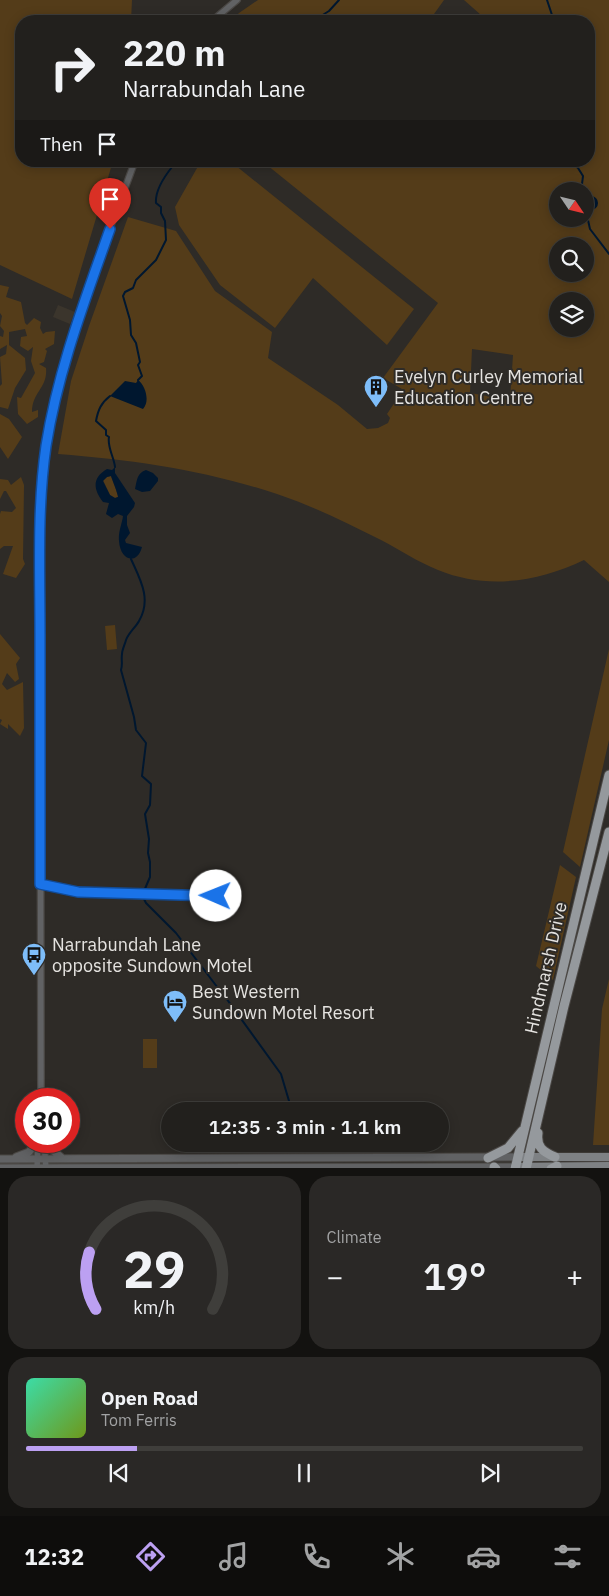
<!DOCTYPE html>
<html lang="en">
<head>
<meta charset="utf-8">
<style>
	body { margin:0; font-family:"IBM Plex Sans",sans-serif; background:#2a2826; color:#f1f3f6; height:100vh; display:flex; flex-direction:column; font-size:19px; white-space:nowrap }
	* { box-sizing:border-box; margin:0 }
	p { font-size:16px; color:#a2a3a4 }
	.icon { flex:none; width:28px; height:28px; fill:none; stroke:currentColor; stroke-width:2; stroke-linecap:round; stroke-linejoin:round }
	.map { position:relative; height:1168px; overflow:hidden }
	.panel { display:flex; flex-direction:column; gap:8px; padding:8px; background:#131210; flex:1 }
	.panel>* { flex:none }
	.hud { position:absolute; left:15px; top:15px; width:580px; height:152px; border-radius:20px; box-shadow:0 2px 12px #0003,0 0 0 1px #3f3e3b; background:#22201d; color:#f1f3f6; overflow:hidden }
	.needle { width:32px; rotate:125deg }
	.controls { position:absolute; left:549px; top:182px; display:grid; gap:10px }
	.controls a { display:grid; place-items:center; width:45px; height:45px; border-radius:50%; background:#22201d; box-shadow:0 2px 12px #0003,0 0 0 1px #3f3e3b; font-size:25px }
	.speed { position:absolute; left:15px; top:1088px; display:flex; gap:10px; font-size:25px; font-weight:700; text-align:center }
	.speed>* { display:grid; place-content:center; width:65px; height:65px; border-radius:50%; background:#22201d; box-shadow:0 2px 12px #0003,0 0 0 1px #3f3e3b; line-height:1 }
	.speed .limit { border:8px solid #d22; background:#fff; color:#111 }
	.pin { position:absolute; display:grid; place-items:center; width:42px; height:42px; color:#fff; margin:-51px -21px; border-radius:50% 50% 50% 0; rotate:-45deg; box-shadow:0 0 5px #0007 }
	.pin .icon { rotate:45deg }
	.me { position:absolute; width:55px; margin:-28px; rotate:271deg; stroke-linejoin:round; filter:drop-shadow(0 0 4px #0008) }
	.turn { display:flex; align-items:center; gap:18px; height:105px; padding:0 25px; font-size:22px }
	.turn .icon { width:65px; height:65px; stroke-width:2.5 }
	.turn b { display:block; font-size:35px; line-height:42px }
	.then { display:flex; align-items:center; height:48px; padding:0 25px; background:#0003; gap:10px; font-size:19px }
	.big { font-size:38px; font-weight:600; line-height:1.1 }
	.panel .tile { flex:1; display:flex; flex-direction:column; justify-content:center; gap:8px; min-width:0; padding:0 18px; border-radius:20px; background:#2a2826 }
	.panel .dial { align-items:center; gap:0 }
	.dial svg { height:130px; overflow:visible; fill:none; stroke:#3f3e3b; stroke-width:7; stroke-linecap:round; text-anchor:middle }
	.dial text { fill:#f1f3f6; stroke:none }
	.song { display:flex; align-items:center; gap:15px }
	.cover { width:60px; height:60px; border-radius:8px; background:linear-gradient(135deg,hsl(160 70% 55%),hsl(80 70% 35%)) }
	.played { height:5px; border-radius:2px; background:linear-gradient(90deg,#bca0f2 20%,#3f3e3b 20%) }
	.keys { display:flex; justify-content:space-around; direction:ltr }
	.heat { display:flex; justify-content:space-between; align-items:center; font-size:28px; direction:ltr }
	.panel .tiles { flex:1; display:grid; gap:8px; grid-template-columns:1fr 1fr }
	.tile:last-child { grid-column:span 2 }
	.trip { position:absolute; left:161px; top:1102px; width:288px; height:50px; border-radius:25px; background:#22201d; box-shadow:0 2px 12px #0003,0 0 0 1px #3f3e3b; font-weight:600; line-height:50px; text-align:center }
	.tabs { display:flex; height:80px; justify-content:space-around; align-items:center; background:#0e0d0c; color:#a2a3a4 }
	.tabs .icon { width:35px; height:35px }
	.tabs .selected { color:#bca0f2 }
	.tabs b { font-size:22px; color:#f1f3f6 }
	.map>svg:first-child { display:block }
</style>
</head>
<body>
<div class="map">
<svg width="609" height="1169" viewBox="0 0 609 1169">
	<rect width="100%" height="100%" fill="#2e2b27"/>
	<path fill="#3b352c" d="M58,305L75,312L70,324L53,317Z"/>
	<path fill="#543c19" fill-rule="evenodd" d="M0,0H132L131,21H21V161H113L72,299L0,265Z
		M258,0H444L429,21H231L239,13Z
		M464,0H609V582L584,560C538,582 487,590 438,570C418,562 400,550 381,540C347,523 313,506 277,494C204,470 134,460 58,454L71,381L89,326L128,217L176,231L215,291L272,332L268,358L338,405L367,429L378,428L388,423L390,418L387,414L399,396L402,389L383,378L438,303L262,161H589V21H480L482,18L481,15ZM558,191H585V219H558ZM558,246H585V274H558ZM558,301H585V329H558ZM472,349L513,355L510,400L470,393Z
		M201,161H230L414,309L387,345L313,278L275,328L220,285L179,225L175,207Z
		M0,285L9,287L6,297L21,302L25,323L27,325L34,318L41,322L40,328L43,334L46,332L55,331L54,344L45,349L47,351L44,362L39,364L46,368C48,388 32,392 32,412L38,410V417L27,424L18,414L17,397L21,398L35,373L31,361L33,347L28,351L20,346L21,337L27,336L25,329L9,332V345L25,358L26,370L15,388L8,409L0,407V386L2,384L0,357L6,354L7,345L0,349V336L3,337L4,331L0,326L2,316L0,313Z
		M0,414L9,419L22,437L8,459L0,447Z
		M111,476C112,479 118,494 118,497L115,498L110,495L103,480L107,477Z
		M21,477L24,485L23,559L25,564L16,578L3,574L13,546H4L0,549V514L1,511L12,512L16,508L6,491H4L0,499V479L8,480L11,485Z
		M115,625L117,649L107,650L105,626Z
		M0,634L20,658L16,664L19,679L15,682L7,673L2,684L7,690L23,682L24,728L20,736L8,724V729L0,724L2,720L0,719Z
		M609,649V740L580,867L563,852Z
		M560,865L576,877L553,980L536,966Z
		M609,979V1145H593L602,1009Z
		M143,1039H157V1068H143Z"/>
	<path fill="#00172f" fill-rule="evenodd" d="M584 203a7 7 0 1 1 14 0a7 7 0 1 1-14 0Z
		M138,380C146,386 150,402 143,409L110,396L125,381L136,383Z
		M115,467V473L135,503L134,507L127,516V525L130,533L125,540L126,543L142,547C137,566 120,560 119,541C118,532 122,524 123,516L118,514L112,518L106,514L109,503L103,502C93,489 92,478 107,469L112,470ZM111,476C112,479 118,494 118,497L115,498L110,495L103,481L107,477Z
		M146,470L153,473L158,478V481L150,491L142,492L135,489C137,480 137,473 146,470Z"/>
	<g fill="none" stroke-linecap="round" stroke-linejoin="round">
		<path stroke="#00172f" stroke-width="2" d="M547,0L554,21
			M313,21L329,11L339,0
			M567,161L578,168L583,176L582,184L587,197
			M585,207L590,229L609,254
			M138,380L142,376L138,365L140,362L136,343L131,335L130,320L123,296L125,292L133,288L136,280L156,260L166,240L165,221L161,213V207L156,203C155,190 164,177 172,167L171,161
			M110,396C101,403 98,410 96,421L106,430V435L109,437C107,447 114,457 115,467
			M131,559C140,579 152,599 139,621C136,627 129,632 126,640C125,644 122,650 122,654C121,660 123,664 121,670L134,717L136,730L146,743L142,776L151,784L150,805L145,814L149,839L148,853L150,862V877L144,891
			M144,899L146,903L176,933L221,992
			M226,998L281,1074L292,1111
			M314,1144L325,1152"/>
		<defs>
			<path id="minor" d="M212,21L237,0
				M40,884L78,892L216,896
				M41,1099L40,541C40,501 43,460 51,420C68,331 104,246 135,161
				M44,1141L46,1169
				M37,1169L38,1141"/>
			<path id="tertiary" d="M44,1143L62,1158
				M16,1157L29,1152L37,1141
				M0,1159L518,1157
				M0,1168L515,1167"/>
			<path id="secondary" d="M518,1157H609
				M515,1167L609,1166"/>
			<path id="primary" d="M538,1133C536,1147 543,1152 555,1157
				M488,1158L508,1148L522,1131
				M494,1167L496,1169
				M515,1169L609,775
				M526,1169L564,1006L609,832
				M551,1169L557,1166"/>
		</defs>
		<use href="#minor" stroke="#4b4845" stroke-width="8"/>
		<use href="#tertiary" stroke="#4b4845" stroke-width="9"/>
		<use href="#secondary" stroke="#4b4845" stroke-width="9"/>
		<use href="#primary" stroke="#4b4845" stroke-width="11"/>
		<use href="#minor" stroke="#616264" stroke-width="5.5"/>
		<use href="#tertiary" stroke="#616264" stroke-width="7"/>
		<use href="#secondary" stroke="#7e8184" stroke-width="8"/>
		<use href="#primary" stroke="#95999d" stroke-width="9"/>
	</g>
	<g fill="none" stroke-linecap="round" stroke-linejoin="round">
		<defs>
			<path id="route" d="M110,229C85,300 58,370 46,446C37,508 40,571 40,634C40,718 40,801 40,884L78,892L216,896"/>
		</defs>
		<use href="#route" stroke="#114b97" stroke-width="12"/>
		<use href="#route" stroke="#1a73e8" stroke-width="9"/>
	</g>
	<defs>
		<symbol id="building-pin" viewBox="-11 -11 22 30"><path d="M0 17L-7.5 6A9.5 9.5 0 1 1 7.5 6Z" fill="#7ebdf9" stroke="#2e2b27"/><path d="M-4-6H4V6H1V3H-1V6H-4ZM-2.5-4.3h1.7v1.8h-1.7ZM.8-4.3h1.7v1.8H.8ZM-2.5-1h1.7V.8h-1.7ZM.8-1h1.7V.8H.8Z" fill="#111"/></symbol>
		<symbol id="bus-pin" viewBox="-11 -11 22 30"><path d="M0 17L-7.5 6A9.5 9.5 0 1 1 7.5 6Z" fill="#7ebdf9" stroke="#2e2b27"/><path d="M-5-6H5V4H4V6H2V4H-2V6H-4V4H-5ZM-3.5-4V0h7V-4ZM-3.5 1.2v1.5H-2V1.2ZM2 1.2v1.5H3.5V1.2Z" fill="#111"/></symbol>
		<symbol id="hotel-pin" viewBox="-11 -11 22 30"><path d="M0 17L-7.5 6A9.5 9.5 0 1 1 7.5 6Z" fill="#7ebdf9" stroke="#2e2b27"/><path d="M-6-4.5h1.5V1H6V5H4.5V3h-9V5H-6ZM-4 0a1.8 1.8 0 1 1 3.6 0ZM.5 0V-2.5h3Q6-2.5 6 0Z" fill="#111"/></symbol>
	</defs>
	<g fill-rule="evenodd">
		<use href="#building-pin" x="362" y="373" width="28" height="38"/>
		<use href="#bus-pin" x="20" y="941" width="28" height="38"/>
		<use href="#hotel-pin" x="161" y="988" width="28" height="38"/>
	</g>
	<g text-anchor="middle" stroke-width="4" stroke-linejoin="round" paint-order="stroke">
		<g font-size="18" fill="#e5e3e0" stroke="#2e2b27" text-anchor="start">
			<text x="394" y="383">Evelyn Curley Memorial<tspan x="394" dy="21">Education Centre</tspan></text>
			<text x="52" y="951">Narrabundah Lane<tspan x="52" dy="21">opposite Sundown Motel</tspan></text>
			<text x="192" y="998">Best Western<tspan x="192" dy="21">Sundown Motel Resort</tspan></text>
		</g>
		<g font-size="18" fill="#e5e3e0" stroke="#2e2b27">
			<text transform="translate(546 968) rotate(-77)" y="6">Hindmarsh Drive</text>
		</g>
	</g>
</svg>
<div class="controls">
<a><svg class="needle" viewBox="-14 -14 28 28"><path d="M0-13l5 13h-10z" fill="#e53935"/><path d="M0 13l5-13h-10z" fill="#a2a3a4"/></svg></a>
<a><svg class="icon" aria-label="search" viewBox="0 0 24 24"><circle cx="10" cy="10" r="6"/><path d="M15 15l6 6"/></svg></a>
<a><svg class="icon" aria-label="layers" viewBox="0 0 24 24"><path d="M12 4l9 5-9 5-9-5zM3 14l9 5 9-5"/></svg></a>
</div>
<div class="speed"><div class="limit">30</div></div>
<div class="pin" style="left:110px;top:229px;background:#d93025"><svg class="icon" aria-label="arrive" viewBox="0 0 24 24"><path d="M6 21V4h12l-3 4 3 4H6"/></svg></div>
<svg class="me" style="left:216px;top:896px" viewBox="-20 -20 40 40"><circle r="19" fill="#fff"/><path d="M0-13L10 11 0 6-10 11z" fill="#1a73e8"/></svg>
<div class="trip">12:35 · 3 min · 1.1 km</div>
<div class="hud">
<div class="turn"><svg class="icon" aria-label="right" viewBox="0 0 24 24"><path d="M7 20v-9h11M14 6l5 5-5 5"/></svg><div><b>220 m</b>Narrabundah Lane</div></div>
<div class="then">Then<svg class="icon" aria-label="arrive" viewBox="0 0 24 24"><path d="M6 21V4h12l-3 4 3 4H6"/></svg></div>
</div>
</div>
<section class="panel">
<div class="tiles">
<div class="tile dial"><svg viewBox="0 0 100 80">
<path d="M14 69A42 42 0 1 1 86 69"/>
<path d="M14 69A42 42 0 0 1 10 34" stroke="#bca0f2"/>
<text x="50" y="56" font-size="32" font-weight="700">29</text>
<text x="50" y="72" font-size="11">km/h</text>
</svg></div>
<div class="tile"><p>Climate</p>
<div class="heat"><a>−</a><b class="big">19°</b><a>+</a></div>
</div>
<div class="tile">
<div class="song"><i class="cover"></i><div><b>Open Road</b><p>Tom Ferris</p></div></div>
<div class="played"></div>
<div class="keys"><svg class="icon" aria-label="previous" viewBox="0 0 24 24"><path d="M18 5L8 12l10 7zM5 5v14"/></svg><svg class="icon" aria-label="pause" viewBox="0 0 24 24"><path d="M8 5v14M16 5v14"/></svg><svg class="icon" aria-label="next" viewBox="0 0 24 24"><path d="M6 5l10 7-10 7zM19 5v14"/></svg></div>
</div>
</div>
</section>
<nav class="tabs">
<b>12:32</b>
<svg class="icon selected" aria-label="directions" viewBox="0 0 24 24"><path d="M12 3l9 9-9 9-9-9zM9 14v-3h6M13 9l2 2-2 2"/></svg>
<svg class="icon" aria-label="music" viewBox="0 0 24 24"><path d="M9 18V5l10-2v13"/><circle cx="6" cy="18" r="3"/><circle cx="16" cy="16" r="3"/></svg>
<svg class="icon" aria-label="phone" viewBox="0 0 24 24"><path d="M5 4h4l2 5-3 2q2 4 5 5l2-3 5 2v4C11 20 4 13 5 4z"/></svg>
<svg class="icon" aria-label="climate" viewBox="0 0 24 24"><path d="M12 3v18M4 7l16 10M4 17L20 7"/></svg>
<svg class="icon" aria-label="car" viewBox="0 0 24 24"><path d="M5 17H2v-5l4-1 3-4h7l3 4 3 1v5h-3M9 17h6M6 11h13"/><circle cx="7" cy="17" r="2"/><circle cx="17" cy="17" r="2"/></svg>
<svg class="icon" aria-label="filters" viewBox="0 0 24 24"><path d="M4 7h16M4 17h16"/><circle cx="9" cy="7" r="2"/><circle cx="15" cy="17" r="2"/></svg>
</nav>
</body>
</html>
